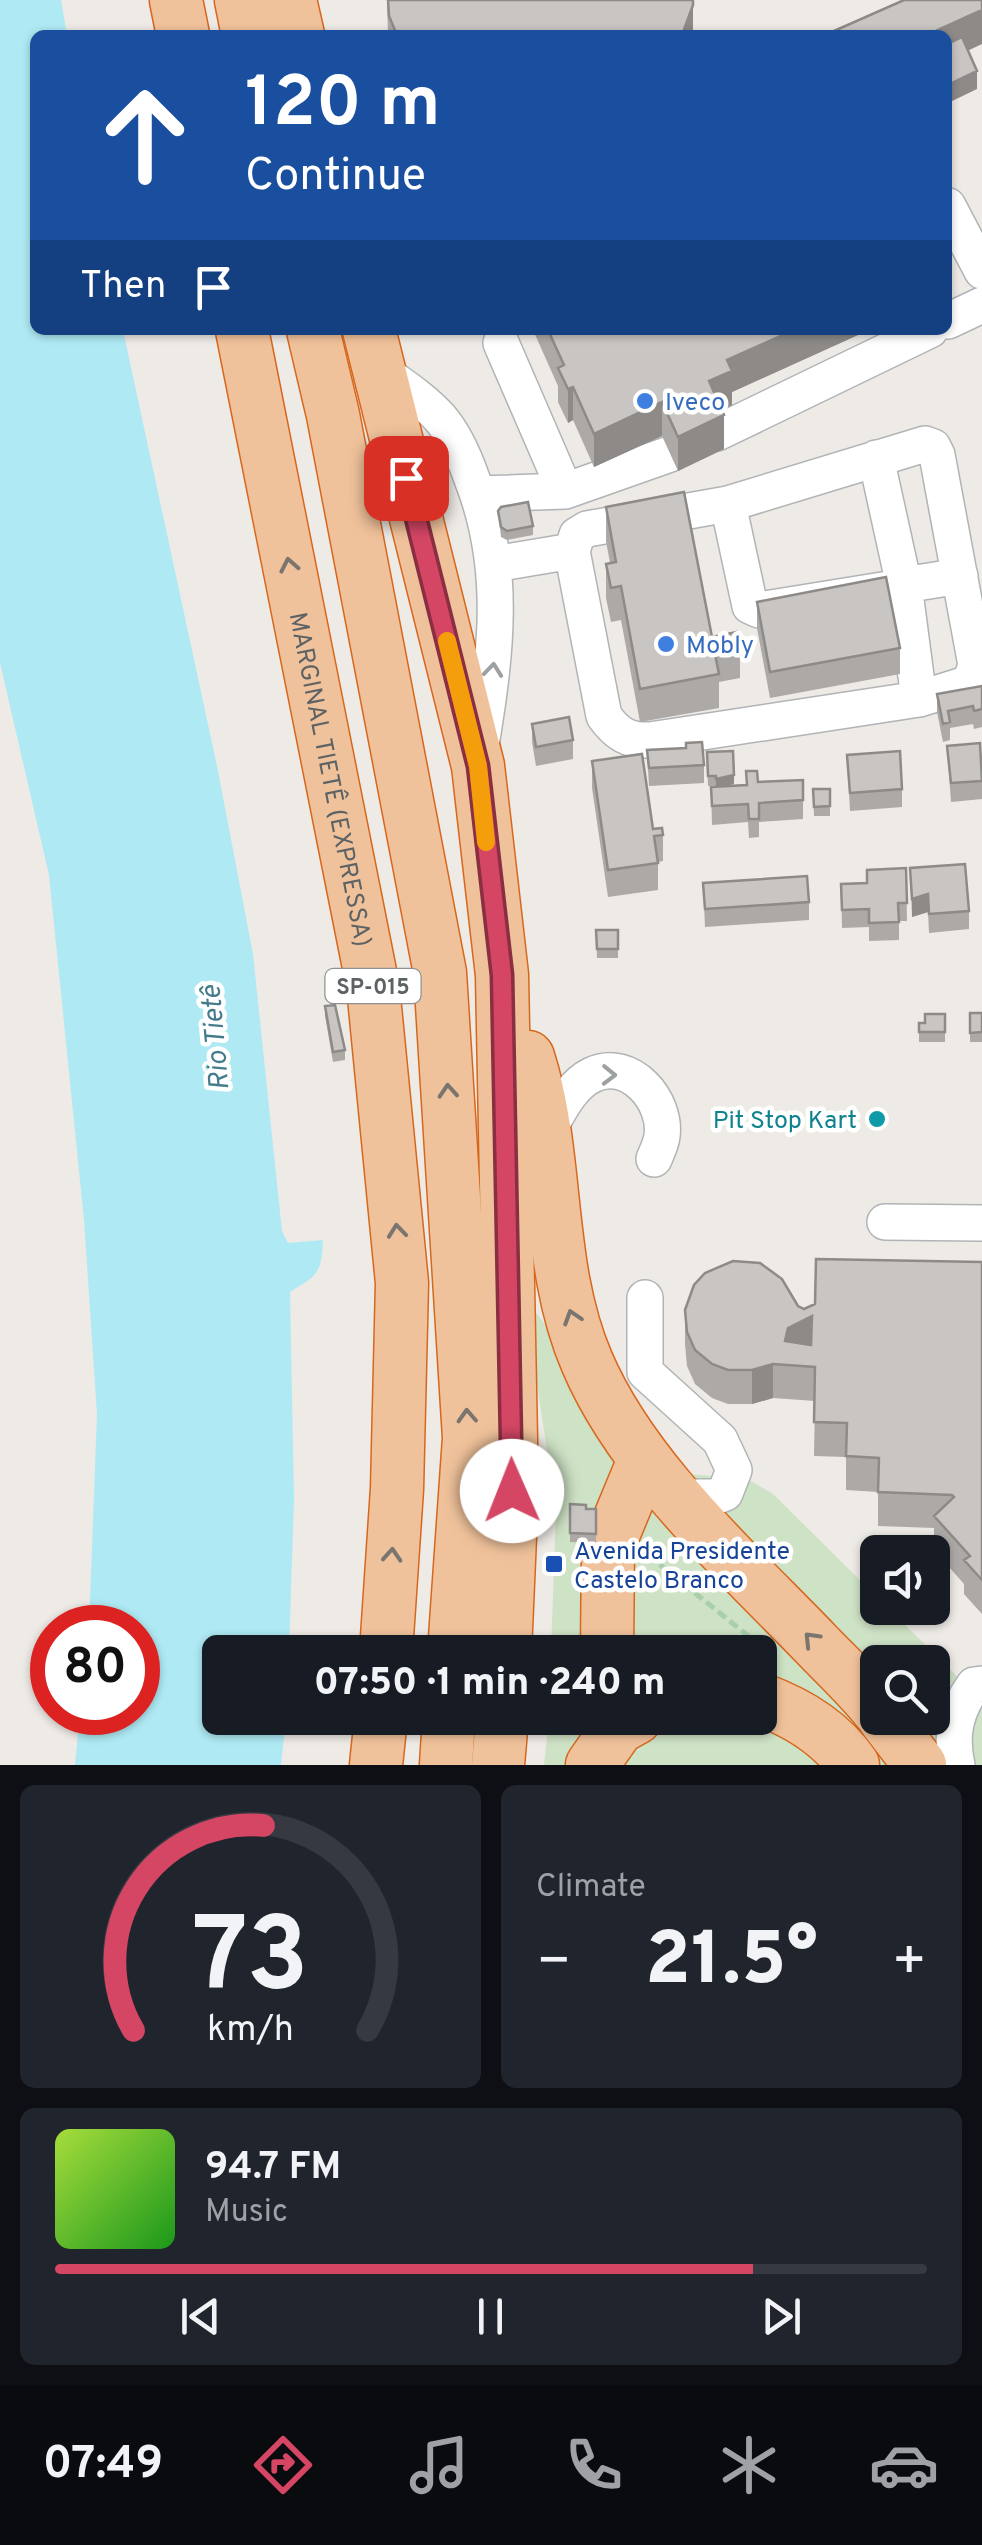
<!DOCTYPE html>
<html lang="en">
<head>
<meta charset="utf-8">
<style>
	body { margin:0; font-family:Overpass,sans-serif; background:#20242c; color:#f1f3f6; height:100vh; display:flex; flex-direction:column; font-size:38px; white-space:nowrap }
	* { box-sizing:border-box; margin:0 }
	p { font-size:32px; color:#9ea1a6 }
	.icon { flex:none; width:55px; height:55px; fill:none; stroke:currentColor; stroke-width:2; stroke-linecap:round; stroke-linejoin:round }
	.map { position:relative; height:1765px; overflow:hidden }
	.sheet { display:flex; flex-direction:column; gap:20px; padding:20px; background:#0d0f14; flex:1 }
	.sheet>* { flex:none }
	.top-card { position:absolute; left:30px; top:30px; width:922px; height:305px; border-radius:15px; box-shadow:0 2px 8px #0004; background:#1a4fa0; color:#fff; overflow:hidden }
	.tools { position:absolute; left:860px; top:1535px; display:grid; gap:20px }
	.tools a { display:grid; place-items:center; width:90px; height:90px; border-radius:15px; background:#171b24; box-shadow:0 2px 8px #0004; font-size:50px }
	.speed { position:absolute; left:30px; top:1605px; display:flex; gap:20px; font-size:50px; font-weight:700; text-align:center }
	.speed>* { display:grid; place-content:center; width:130px; height:130px; border-radius:50%; background:#171b24; box-shadow:0 2px 8px #0004; line-height:1 }
	.speed .limit { border:15px solid #d22; background:#fff; color:#111 }
	.pin { position:absolute; display:grid; place-items:center; width:85px; height:85px; color:#fff; margin:-42px; border-radius:20px; box-shadow:0 5px 15px #0006 }
	.me { position:absolute; width:110px; margin:-55px; rotate:359deg; stroke-linejoin:round; filter:drop-shadow(0 0 8px #0008) }
	.turn { display:flex; align-items:center; gap:35px; height:210px; padding:0 50px; font-size:45px }
	.turn .icon { width:130px; height:130px; stroke-width:2.5 }
	.turn b { display:block; font-size:70px; line-height:85px }
	.then { display:flex; align-items:center; height:95px; padding:0 50px; background:#0003; gap:20px; font-size:38px }
	.big { font-size:75px; font-weight:800; line-height:1.1 }
	.sheet .widget { flex:1; display:flex; flex-direction:column; justify-content:center; gap:15px; min-width:0; padding:0 35px; border-radius:15px; background:#20242c }
	.sheet .dial { align-items:center; gap:0 }
	.dial svg { height:260px; overflow:visible; fill:none; stroke:#363941; stroke-width:7; stroke-linecap:round; text-anchor:middle }
	.dial text { fill:#f1f3f6; stroke:none }
	.song { display:flex; align-items:center; gap:30px }
	.cover { width:120px; height:120px; border-radius:15px; background:linear-gradient(135deg,hsl(80 70% 55%),hsl(120 70% 35%)) }
	.played { height:10px; border-radius:5px; background:linear-gradient(90deg,#d44664 80%,#363941 80%) }
	.keys { display:flex; justify-content:space-around; direction:ltr }
	.heat { display:flex; justify-content:space-between; align-items:center; font-size:55px; direction:ltr }
	.sheet .tiles { flex:1; display:grid; gap:20px; grid-template-columns:1fr 1fr }
	.widget:last-child { grid-column:span 2 }
	.trip { position:absolute; left:202px; top:1635px; width:575px; height:100px; border-radius:15px; background:#171b24; box-shadow:0 2px 8px #0004; font-weight:800; line-height:100px; text-align:center }
	.dock { display:flex; height:160px; justify-content:space-around; align-items:center; background:#090b0e; color:#9ea1a6 }
	.dock .icon { width:70px; height:70px }
	.dock .on { color:#d44664 }
	.dock b { font-size:45px; color:#f1f3f6 }
	.map>svg:first-child { display:block }
</style>
</head>
<body>
<div class="map">
<svg width="982" height="1765" viewBox="0 0 982 1765">
	<rect width="100%" height="100%" fill="#eeeae6"/>
	<path fill="#cee2c5" fill-rule="evenodd" d="M534,1310L548,1328L565,1377L621,1470L715,1476L739,1474L773,1494L877,1597L878,1608H888L982,1701V1765H544L549,1718H760V1652H551L556,1509L536,1378ZM878,1662H932V1718H878Z"/>
	<path fill="#afeaf4" d="M0,0H61L67,35H35V330H123L217,766L253,954L282,1231L288,1243L323,1240C321,1275 318,1274 290,1292L294,1499L289,1652H220V1718H286L281,1765H75L80,1713L138,1712V1628L89,1627L97,1414L84,1220L49,875L0,663Z"/>
	<g fill="none" stroke-linecap="round" stroke-linejoin="round">
		<defs>
			<path id="minor" d="M948,206L982,271
				M948,321L982,305
				M501,343L565,491
				M380,370C401,385 423,399 440,418C454,434 465,459 472,479C507,568 496,654 481,745
				M717,433L930,330
				M925,444L933,447L937,455L976,665L970,683L919,699L650,740C628,741 617,734 604,716L572,551L577,535L587,529L728,504Z
				M478,494L565,491L670,454
				M728,504L750,606L759,610L895,588L904,585L876,458
				M495,564L572,551
				M919,699L904,585L960,576
				M544,1137C557,1116 569,1086 592,1075C630,1057 667,1101 662,1136C661,1144 657,1152 654,1159
				M885,1222L982,1223
				M645,1298V1372L720,1440L734,1470L725,1493L715,1497H678
				M957,1765C950,1734 956,1710 974,1685L982,1684"/>
			<g id="highway">
				<path d="M176,0L183,35"/>
				<path d="M241,0L248,35"/>
				<path d="M290,0L298,35"/>
				<path id="s1" d="M242,330L373,987L402,1283L397,1489L386,1652"/>
				<path d="M313,330L333,415L440,973L469,1438L454,1652"/>
				<path d="M369,330L478,766L502,975L512,1491L505,1652"/>
				<path d="M528,1057C560,1156 545,1265 587,1362C632,1468 735,1560 815,1643C836,1665 859,1686 878,1710"/>
				<path d="M607,1652L608,1547L644,1460"/>
				<path d="M760,1699C796,1712 831,1733 853,1765"/>
				<path d="M884,1718L920,1765"/>
				<path d="M376,1765L381,1718"/>
				<path d="M446,1765L449,1718"/>
				<path d="M498,1765L502,1718"/>
				<path d="M592,1765L618,1728L636,1718"/>
			</g>
		</defs>
		<use href="#minor" stroke="#b1b4b6" stroke-width="38"/>
		<use href="#highway" stroke="#d7671d" stroke-width="55"/>
		<path stroke="#a9d0a9" stroke-width="5" stroke-dasharray="10 5" stroke-linecap="butt" d="M648,1555L752,1639"/>
		<use href="#minor" stroke="#fff" stroke-width="35"/>
		<use href="#highway" stroke="#f0c29b" stroke-width="52"/>
	</g>
	<path fill="#ada9a7" d="M387,0H693V35H388Z
		M533,330H869L732,392V405L722,409L724,449L678,471L662,436L594,467L573,420L568,423L558,402V386Z
		M606,507L712,637L740,645V678L719,682V708L640,722L621,620L611,622L606,598V564L610,563L606,541Z
		M498,511L533,526V535L507,540L501,537Z
		M757,602L900,648V674L770,698L757,628Z
		M982,686V727L974,729L973,724L950,728V740L943,742L937,712V694Z
		M532,724L573,740V759L536,766L532,742Z
		M947,746L982,763V799L951,802Z
		M647,750L704,765V783L649,786Z
		M707,752L734,784L727,786L746,785V771L758,782L803,780V819L759,822V837L749,838L748,822L712,825L711,787L716,785L708,786Z
		M847,755L902,789V807L850,811Z
		M592,761L653,829L663,835V861L658,862V890L608,897L592,788Z
		M813,789H830V816H814Z
		M906,868L907,921H899V940L869,941V927L842,928L841,884L867,883Z
		M910,868L969,911V929L929,933L928,912L912,917Z
		M703,883L809,902V920L705,927Z
		M596,930H618V958H597Z
		M325,1006L345,1050V1060L333,1062L325,1016Z
		M970,1013H982V1042H970Z
		M945,1014V1042H919V1023H925Z
		M982,1262V1614L964,1594V1584L934,1550V1528L878,1526V1492L846,1490V1457L814,1456L815,1401L773,1398L752,1404H728L712,1398L695,1384L687,1366L685,1344V1310L798,1306L804,1309Z
		M570,1504L586,1509H596V1543L570,1542Z"/>
	<path fill="#8d8a88" d="M693,5V35H682Z
		M982,10V44L948,60V35H927Z
		M977,71V89L948,103V85Z
		M950,250V276L948,278V251Z
		M794,330H869L732,392V405L709,415V381L727,360Z
		M573,387V420L568,423V389Z
		M662,402V436L594,467V434Z
		M724,415V449L678,471V437Z
		M734,775V784L716,788V779Z
		M928,894V912L912,917V899Z
		M812,1316V1350L785,1341L788,1328Z
		M773,1364V1398L752,1404V1370Z"/>
	<path fill="#c9c5c2" stroke="#8d8a88" stroke-width="2.5" fill-rule="evenodd" d="M388,0H693V5L682,35H397L389,16Z
		M904,0H982V10L927,35H825Z
		M962,37L977,71L948,85V44Z
		M548,330H794L727,360L732,371L709,381L724,415L678,437L662,402L594,434L573,387L568,389L558,368L564,365Z
		M684,492L712,637L737,632L740,645L714,649L719,674L640,689L621,586L611,588L606,564L616,562L606,507Z
		M528,502L533,526L507,531L501,527L498,511L501,507Z
		M886,577L900,648L770,672L757,602Z
		M982,686V709L974,711L973,706L948,711L950,722L943,724L937,694Z
		M569,717L573,740L536,747L532,724Z
		M702,742L704,765L649,768L647,750L686,748V743Z
		M980,743L982,781L951,783L947,746Z
		M733,751L734,775L716,779V776H708L707,752Z
		M900,751L902,789L850,793L847,755Z
		M642,754L653,829L662,828L663,835L654,836L658,863L608,870L592,761Z
		M746,771H757L758,782L803,780V800L759,803V819H749L748,804L712,806L711,787L747,785Z
		M813,789H830V806L814,807Z
		M965,864L969,911L929,914L928,894L912,899L910,868Z
		M906,868L907,903H898L899,922L869,923V909L842,910L841,884L867,883V870Z
		M807,876L809,902L705,909L703,883Z
		M596,930H618V949H597Z
		M335,1005L345,1050L333,1052L325,1006Z
		M970,1013H982V1032L970,1033Z
		M925,1014H945V1032H919V1023H925Z
		M816,1259L982,1262V1580L964,1560L970,1556L934,1516L954,1497L952,1495L878,1492L879,1458L846,1456L847,1423L814,1422L815,1367L773,1364L752,1370H728L712,1364L695,1350L687,1332L685,1310L694,1285L705,1273L733,1261L760,1263L782,1279L798,1306L804,1309L815,1304ZM812,1316L811,1345L785,1341L788,1328Z
		M570,1504L586,1505V1509H596V1534L570,1533Z"/>
	<defs><path id="oneway-chevron" d="M-2-3.5L2.5 0L-2 3.5" fill="none" stroke-width="1.6" stroke-linecap="round" stroke-linejoin="round" transform="scale(2.5)"/></defs>
	<g stroke="#7a756f">
		<use href="#oneway-chevron" transform="translate(289 565) rotate(-101)"/>
		<use href="#oneway-chevron" transform="translate(448 1091) rotate(-94)"/>
		<use href="#oneway-chevron" transform="translate(397 1231) rotate(-96)"/>
		<use href="#oneway-chevron" transform="translate(572 1317) rotate(-108)"/>
		<use href="#oneway-chevron" transform="translate(467 1416) rotate(-93)"/>
		<use href="#oneway-chevron" transform="translate(392 1555) rotate(-86)"/>
		<use href="#oneway-chevron" transform="translate(811 1639) rotate(-134)"/>
	</g>
	<g stroke="#9ea1a2">
		<use href="#oneway-chevron" transform="translate(493 670) rotate(-84)"/>
		<use href="#oneway-chevron" transform="translate(609 1075) rotate(1)"/>
	</g>
	<g fill="none" stroke-linecap="round" stroke-linejoin="round">
		<defs>
			<path id="route" d="M406,478L478,766L502,975L512,1491"/>
		</defs>
		<use href="#route" stroke="#8a2e41" stroke-width="25"/>
		<use href="#route" stroke="#d44664" stroke-width="18"/>
		<path stroke="#f59e0b" stroke-width="18" d="M447,641L478,766L486,842"/>
	</g>
	<g fill="#3f7fe0" stroke="#fff" stroke-width="4">
		<circle cx="645" cy="401" r="10"/>
		<circle cx="666" cy="644" r="10"/>
	</g>
	<circle fill="#0f9aa8" stroke="#fff" stroke-width="4" cx="877" cy="1119" r="10"/>
	<rect fill="#1a4fb4" stroke="#fff" stroke-width="4" x="544" y="1554" width="20" height="20" rx="5"/>
	<g text-anchor="middle" stroke-width="9" stroke-linejoin="round" paint-order="stroke">
		<rect fill="#fff" stroke="#8e9192" stroke-width="2.5" x="325.5" y="969" width="95" height="34" rx="8"/>
		<g font-size="22" font-weight="bold" fill="#5d6264">
			<text x="373" y="994">SP-015</text>
		</g>
		<g font-size="25" fill="#366cbe" stroke="#fff" text-anchor="start">
			<text x="665" y="410">Iveco</text>
			<text x="686" y="653">Mobly</text>
		</g>
		<g font-size="25" fill="#5d6264" stroke="#fff">
			<text dy="9" stroke="none"><textPath href="#s1" startOffset="458">MARGINAL TIETÊ (EXPRESSA)</textPath></text>
		</g>
		<g font-size="25" fill="#0d838f" stroke="#fff" text-anchor="end">
			<text x="857" y="1128">Pit Stop Kart</text>
		</g>
		<g font-size="25" fill="#164399" stroke="#fff" text-anchor="start">
			<text x="574" y="1559">Avenida Presidente<tspan x="574" dy="29">Castelo Branco</tspan></text>
		</g>
		<g font-size="28" font-style="italic" fill="#447c8c" stroke="#fff">
			<text transform="translate(214 1038) rotate(-95)" y="10">Rio Tietê</text>
		</g>
	</g>
</svg>
<div class="tools">
<a><svg class="icon" aria-label="sound" viewBox="0 0 24 24"><path d="M4 9h4l5-4v14l-5-4H4zM17 9q2 3 0 6"/></svg></a>
<a><svg class="icon" aria-label="search" viewBox="0 0 24 24"><circle cx="10" cy="10" r="6"/><path d="M15 15l6 6"/></svg></a>
</div>
<div class="speed"><div class="limit">80</div></div>
<div class="pin" style="left:406px;top:478px;background:#d93025"><svg class="icon" aria-label="arrive" viewBox="0 0 24 24"><path d="M6 21V4h12l-3 4 3 4H6"/></svg></div>
<svg class="me" style="left:512px;top:1491px" viewBox="-20 -20 40 40"><circle r="19" fill="#fff"/><path d="M0-13L10 11 0 6-10 11z" fill="#d44664"/></svg>
<div class="trip">07:50 · 1 min · 240 m</div>
<div class="top-card">
<div class="turn"><svg class="icon" aria-label="ahead" viewBox="0 0 24 24"><path d="M12 20V5M6 11l6-6 6 6"/></svg><div><b>120 m</b>Continue</div></div>
<div class="then">Then<svg class="icon" aria-label="arrive" viewBox="0 0 24 24"><path d="M6 21V4h12l-3 4 3 4H6"/></svg></div>
</div>
</div>
<section class="sheet">
<div class="tiles">
<div class="widget dial"><svg viewBox="0 0 100 80">
<path d="M14 69A42 42 0 1 1 86 69"/>
<path d="M14 69A42 42 0 0 1 54 6" stroke="#d44664"/>
<text x="50" y="56" font-size="32" font-weight="700">73</text>
<text x="50" y="72" font-size="11">km/h</text>
</svg></div>
<div class="widget"><p>Climate</p>
<div class="heat"><a>−</a><b class="big">21.5°</b><a>+</a></div>
</div>
<div class="widget">
<div class="song"><i class="cover"></i><div><b>94.7 FM</b><p>Music</p></div></div>
<div class="played"></div>
<div class="keys"><svg class="icon" aria-label="previous" viewBox="0 0 24 24"><path d="M18 5L8 12l10 7zM5 5v14"/></svg><svg class="icon" aria-label="pause" viewBox="0 0 24 24"><path d="M8 5v14M16 5v14"/></svg><svg class="icon" aria-label="next" viewBox="0 0 24 24"><path d="M6 5l10 7-10 7zM19 5v14"/></svg></div>
</div>
</div>
</section>
<nav class="dock">
<b>07:49</b>
<svg class="icon on" aria-label="directions" viewBox="0 0 24 24"><path d="M12 3l9 9-9 9-9-9zM9 14v-3h6M13 9l2 2-2 2"/></svg>
<svg class="icon" aria-label="music" viewBox="0 0 24 24"><path d="M9 18V5l10-2v13"/><circle cx="6" cy="18" r="3"/><circle cx="16" cy="16" r="3"/></svg>
<svg class="icon" aria-label="phone" viewBox="0 0 24 24"><path d="M5 4h4l2 5-3 2q2 4 5 5l2-3 5 2v4C11 20 4 13 5 4z"/></svg>
<svg class="icon" aria-label="climate" viewBox="0 0 24 24"><path d="M12 3v18M4 7l16 10M4 17L20 7"/></svg>
<svg class="icon" aria-label="car" viewBox="0 0 24 24"><path d="M5 17H2v-5l4-1 3-4h7l3 4 3 1v5h-3M9 17h6M6 11h13"/><circle cx="7" cy="17" r="2"/><circle cx="17" cy="17" r="2"/></svg>
</nav>
</body>
</html>
